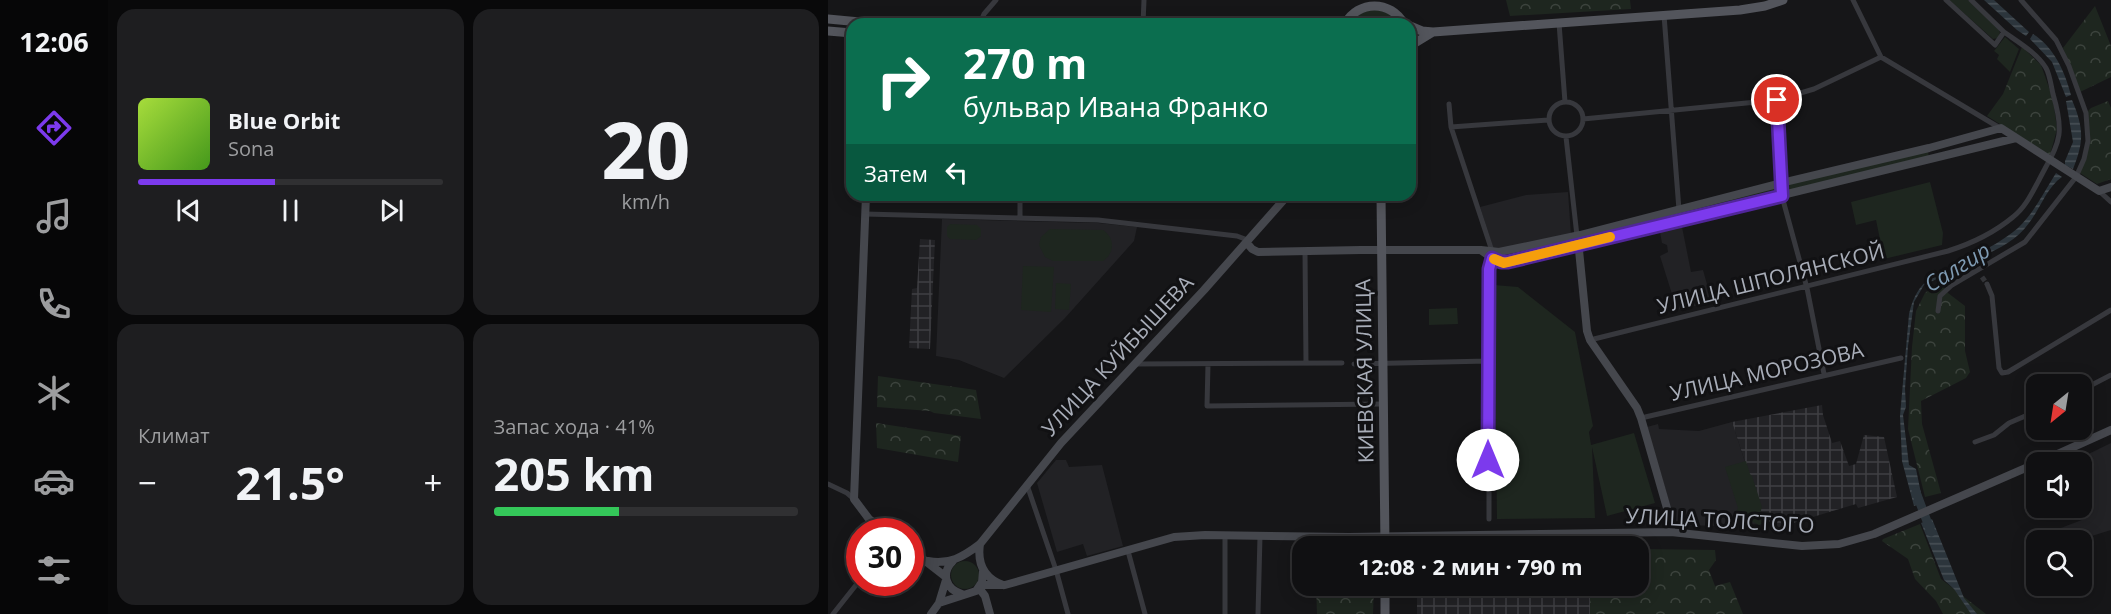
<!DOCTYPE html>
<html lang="ru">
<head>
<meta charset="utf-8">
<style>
	body { margin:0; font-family:"Open Sans",sans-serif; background:#1e1e20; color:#f1f3f6; height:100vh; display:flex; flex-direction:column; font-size:22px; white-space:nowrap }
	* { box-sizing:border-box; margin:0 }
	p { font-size:20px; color:#9c9d9f }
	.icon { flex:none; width:33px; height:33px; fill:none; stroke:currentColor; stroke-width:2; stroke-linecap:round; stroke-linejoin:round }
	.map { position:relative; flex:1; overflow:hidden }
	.sheet { display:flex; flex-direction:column; gap:9px; padding:9px; background:#09090a; width:720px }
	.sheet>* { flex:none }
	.top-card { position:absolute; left:18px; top:18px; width:570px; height:183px; border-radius:18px; box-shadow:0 3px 15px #0003,0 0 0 2px #303032; background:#0b6e4f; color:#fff; overflow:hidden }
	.needle { width:39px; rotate:210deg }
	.buttons { position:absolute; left:1198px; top:374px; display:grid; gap:12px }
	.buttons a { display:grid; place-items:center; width:66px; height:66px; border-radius:12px; background:#101012; box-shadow:0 3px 15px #0003,0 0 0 2px #303032; font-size:30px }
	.speed { position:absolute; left:18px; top:518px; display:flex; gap:12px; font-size:30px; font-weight:700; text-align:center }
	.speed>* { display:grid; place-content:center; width:78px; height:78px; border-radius:50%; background:#101012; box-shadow:0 3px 15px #0003,0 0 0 2px #303032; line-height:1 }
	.speed .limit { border:9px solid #d22; background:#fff; color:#111 }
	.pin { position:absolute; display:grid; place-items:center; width:51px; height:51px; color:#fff; margin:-26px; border:3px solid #fff; border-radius:50%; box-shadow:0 2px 6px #0007 }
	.me { position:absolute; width:66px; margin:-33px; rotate:0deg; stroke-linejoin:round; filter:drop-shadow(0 0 4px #0008) }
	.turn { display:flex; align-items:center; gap:21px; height:126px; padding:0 18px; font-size:27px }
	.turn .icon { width:78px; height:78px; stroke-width:2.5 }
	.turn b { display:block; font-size:42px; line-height:51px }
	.then { display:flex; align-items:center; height:57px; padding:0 18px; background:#0003; gap:12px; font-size:22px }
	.big { font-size:45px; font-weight:700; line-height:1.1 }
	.sheet .widget { flex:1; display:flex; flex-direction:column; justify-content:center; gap:9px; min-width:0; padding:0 21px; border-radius:18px; background:#1e1e20 }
	.sheet .dial { align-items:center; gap:0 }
	.dial b { font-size:78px; line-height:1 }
	.song { display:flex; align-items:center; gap:18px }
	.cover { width:72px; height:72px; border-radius:9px; background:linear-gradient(135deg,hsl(80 70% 55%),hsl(100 70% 35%)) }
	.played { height:6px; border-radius:3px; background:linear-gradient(90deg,#7c3aed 45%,#303032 45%) }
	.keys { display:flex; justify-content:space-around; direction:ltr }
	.heat { display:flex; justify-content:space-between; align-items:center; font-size:33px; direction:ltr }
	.charge { height:9px; border-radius:4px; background:linear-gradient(90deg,#34c759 41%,#303032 0) }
	.sheet .tiles { flex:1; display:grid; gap:9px; grid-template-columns:repeat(2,1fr) }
	.trip { position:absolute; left:464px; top:536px; width:357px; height:60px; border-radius:18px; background:#101012; box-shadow:0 3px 15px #0003,0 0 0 2px #303032; font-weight:700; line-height:60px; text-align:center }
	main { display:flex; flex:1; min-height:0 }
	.menu { display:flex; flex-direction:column; width:108px; justify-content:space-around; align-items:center; background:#060607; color:#9c9d9f }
	.menu .icon { width:42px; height:42px }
	.menu .selected { color:#7c3aed }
	.menu b { font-size:27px; color:#f1f3f6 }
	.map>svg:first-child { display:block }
</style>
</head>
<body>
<main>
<nav class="menu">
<b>12:06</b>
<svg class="icon selected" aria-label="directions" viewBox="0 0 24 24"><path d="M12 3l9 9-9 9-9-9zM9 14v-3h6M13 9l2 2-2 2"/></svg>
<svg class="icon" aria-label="music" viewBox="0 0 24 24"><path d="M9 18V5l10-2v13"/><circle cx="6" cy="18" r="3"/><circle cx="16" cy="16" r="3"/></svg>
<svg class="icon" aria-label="phone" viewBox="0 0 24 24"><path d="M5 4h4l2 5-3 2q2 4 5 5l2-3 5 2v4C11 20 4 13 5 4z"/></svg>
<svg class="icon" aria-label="climate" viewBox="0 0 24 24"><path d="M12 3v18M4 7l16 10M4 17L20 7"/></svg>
<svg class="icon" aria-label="car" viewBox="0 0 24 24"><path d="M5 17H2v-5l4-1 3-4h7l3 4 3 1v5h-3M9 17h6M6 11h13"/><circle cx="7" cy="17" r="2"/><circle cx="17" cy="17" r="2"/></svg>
<svg class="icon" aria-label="filters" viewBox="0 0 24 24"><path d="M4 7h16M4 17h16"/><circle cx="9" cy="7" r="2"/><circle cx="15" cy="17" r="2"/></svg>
</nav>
<section class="sheet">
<div class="tiles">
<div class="widget">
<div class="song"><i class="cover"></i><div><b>Blue Orbit</b><p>Sona</p></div></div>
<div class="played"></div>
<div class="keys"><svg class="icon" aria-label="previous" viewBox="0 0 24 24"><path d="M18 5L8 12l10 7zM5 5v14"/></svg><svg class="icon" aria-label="pause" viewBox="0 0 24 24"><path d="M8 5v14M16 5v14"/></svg><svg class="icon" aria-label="next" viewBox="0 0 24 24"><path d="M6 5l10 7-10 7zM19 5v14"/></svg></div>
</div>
<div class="widget dial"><b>20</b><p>km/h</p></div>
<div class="widget"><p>Климат</p>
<div class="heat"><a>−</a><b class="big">21.5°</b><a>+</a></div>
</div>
<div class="widget"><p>Запас хода · 41%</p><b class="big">205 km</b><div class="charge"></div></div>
</div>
</section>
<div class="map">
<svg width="1283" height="614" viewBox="0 0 1283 614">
	<defs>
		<pattern id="industrial-grid" width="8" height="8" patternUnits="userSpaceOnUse" patternTransform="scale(1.5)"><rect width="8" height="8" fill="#222225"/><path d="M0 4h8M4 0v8" fill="none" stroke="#3f3f43"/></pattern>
		<pattern id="forest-crowns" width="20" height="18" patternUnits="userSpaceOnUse" patternTransform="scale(1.5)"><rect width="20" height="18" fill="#1e261f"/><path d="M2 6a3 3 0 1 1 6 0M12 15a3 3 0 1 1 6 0" fill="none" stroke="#3c433d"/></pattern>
		<pattern id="water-rules" width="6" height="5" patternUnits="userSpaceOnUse" patternTransform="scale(1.5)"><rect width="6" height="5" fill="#2c353c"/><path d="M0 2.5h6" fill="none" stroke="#485056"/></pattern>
	</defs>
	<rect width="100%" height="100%" fill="#161618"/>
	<path fill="#222225" d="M740,192L743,235L666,250L652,207L698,195Z
		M114,219L270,223L309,227L306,241L237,318L176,378L131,360L108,356Z
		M854,227L863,272L875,270L884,302L849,310L832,256L840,252L839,245L834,243L832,232Z
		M904,422L937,523L895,526L848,525L819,427L830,424L831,429L871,431Z
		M1283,443V530L1251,540H1228L1225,531L1259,518L1254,507V462H1244Z
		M228,460H238L241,467L274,465L295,546L259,556L255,544L229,552L209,483Z"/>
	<path fill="url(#industrial-grid)" d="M92,239L107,240L102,349L81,348L84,289L89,288Z
		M994,405L995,415L1004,443L1012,441L1021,466L1028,464L1036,435L1056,437L1069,497L1030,508L1028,504L948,528L944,521L937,523L904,422Z
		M589,585H762V614H589Z"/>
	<path fill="#1e261f" d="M1121,0H1140L1171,30L1172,33L1170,38L1165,39Z
		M547,9C558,11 565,15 571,24H523C529,14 536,11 547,9Z
		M1177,37L1191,49L1182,72L1169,59L1171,55L1166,51Z
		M1100,151L1101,158L955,193V185Z
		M1102,182L1115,233L1114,245L1056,259L1048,220L1028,225L1023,202Z
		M952,186L953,194L752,242L751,238Z
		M122,224L149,225L153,229V236L148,240L122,239L119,236V227Z
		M222,229L275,230C287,238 287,253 275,261H225L217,257L211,245L213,237Z
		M195,266L226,267L223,312L193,310Z
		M228,283L243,284L241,310L227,309Z
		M666,285L690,287L747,332L765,426L761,432L763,445L806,433L827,503L779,516L764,447L767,518L669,519Z
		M629,308L630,324L601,325V309Z
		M918,461L922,474L924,476L934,507L932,513L935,524L931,525L925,522H912L907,514L910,508L897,467Z
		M123 575a14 14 0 1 1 28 0a14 14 0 1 1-28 0Z"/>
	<path fill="url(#forest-crowns)" d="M678,0H802L803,9L682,16Z
		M1267,6L1283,46V77L1252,92L1235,48Z
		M1194,47L1213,65L1225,99L1229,129L1222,155L1159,116L1175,94Z
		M1280,101L1283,108V179L1269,184L1252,173L1261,146L1260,111L1263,108Z
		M1112,281L1120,293L1137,306V351L1142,372L1138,378L1093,401L1094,424L1113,493L1097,497L1080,429L1084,347L1088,311L1097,293Z
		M50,376L148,390L153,419L106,413L102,411L49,407Z
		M48,423L133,436L130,462L49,448Z
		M1092,524L1113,579L1158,614H1115L1108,601L1087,579L1080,559L1054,541L1055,539Z
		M810,549L887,550L888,560L881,570L887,586L902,582L915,614H762V585H810Z
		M488,585H546L545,614H489Z"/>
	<path fill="url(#water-rules)" d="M1156,0H1166L1201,32L1198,36L1189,30Z
		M1205,34C1226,47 1237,72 1243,95L1238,97L1224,62L1202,39Z
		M1244,100C1256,128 1256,142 1245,169L1237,165V161L1245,142L1238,101Z
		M1228,173L1234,177C1219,187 1212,209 1201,223C1186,244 1164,251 1143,262L1140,258C1157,250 1175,241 1190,228C1206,213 1216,192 1228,173Z
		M1138,260L1140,264L1096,285L1086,302L1080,346L1077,389L1078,407L1075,415L1081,465L1088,469L1095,503L1086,506L1074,461L1072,416L1081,314C1090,277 1107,276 1138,260Z
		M1104,519L1136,598L1149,614H1143L1126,589L1116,580L1093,523Z"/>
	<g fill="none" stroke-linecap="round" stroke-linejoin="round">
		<path stroke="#2c353c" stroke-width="9" d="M1088,492L1103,532"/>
		<path stroke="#333438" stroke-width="5" stroke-dasharray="5 2.5" stroke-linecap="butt" d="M1154,277L1159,284"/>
		<path stroke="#37383d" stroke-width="5" d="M1025,0L1053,57L1172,128
			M1143,0L1176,32
			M836,15L851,210
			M153,21L156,14L168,0
			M731,23L737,102
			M315,24L316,0
			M949,100L955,200L979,288L996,374
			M721 119a17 17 0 1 1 34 0a17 17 0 1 1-34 0Z
			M621,104L623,127L664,251L661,269V519
			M755,119L949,100L986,89L1053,57
			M623,127L720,120
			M738,137L749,236
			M1271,191L1283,202
			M37,214L270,220L409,236L417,239L419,243
			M192,218V195
			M477,252L478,363
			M1159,284L1164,296L1171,368L1174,373L1180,372L1283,310
			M1110,311L1112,296L1124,285L1197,242L1248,177L1256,159L1260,141L1258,113L1241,66L1228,40L1193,0
			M762,340L1120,251C1142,244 1167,232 1185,217C1197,208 1204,193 1211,180C1230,143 1238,138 1225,94C1223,86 1222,75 1218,68C1209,53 1190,42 1176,32L1167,45L1118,0
			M307,364L514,363
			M380,364L379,406L555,404
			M526,364L660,361
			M1254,390L1283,375
			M813,418L1073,358
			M1147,442L1166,435L1181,423L1209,411
			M0,484L19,493L26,499
			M199,485L228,570L240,614
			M300,551L317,614
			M5,614L32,580
			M397,614V535
			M430,614L432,536"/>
		<path stroke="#45474d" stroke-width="8" d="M38,195L26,499L41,519L58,531
			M750,240L759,331L762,340L809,408L813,418L843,522V532
			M419,243L424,249L430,252L533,250H653L671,252L752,235L953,183L1101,148L1173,128L1271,191L1283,187
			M654,251L664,258L677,263L1188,138
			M1212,462L1283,430
			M152,544C149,564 156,578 175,585
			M82,549L118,577
			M100,561C121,565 135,557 152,544L233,443L376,290L460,195
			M125,561C113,573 117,589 134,594
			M153,585H177L346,537L377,535L521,537L843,532L974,546L1011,544L1046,534L1209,463
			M151,588L157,596L162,614
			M111,603L148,591L154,582L155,571
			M103,614L111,603L118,580"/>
		<path stroke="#53555c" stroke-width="9" d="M0,19L53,24
			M517,24C530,0 563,0 576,24
			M582,26L594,31L605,32L912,10L937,6L955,0
			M0,31L24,33
			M582,46L605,32
			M553,195L557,546
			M557,585V614"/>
	</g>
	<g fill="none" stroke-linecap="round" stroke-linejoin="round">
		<defs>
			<path id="route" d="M660,460L661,269L664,258L673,262H680L954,196L949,100"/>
		</defs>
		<use href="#route" stroke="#51269a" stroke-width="15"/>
		<use href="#route" stroke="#7c3aed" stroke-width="10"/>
		<path stroke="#f59e0b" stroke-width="10" d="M666,259L676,263L782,237"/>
	</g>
	<g text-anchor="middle" stroke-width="6" stroke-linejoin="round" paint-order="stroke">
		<g font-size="21" fill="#a8adb8" stroke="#111113">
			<text transform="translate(943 279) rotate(-14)" y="7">УЛИЦА ШПОЛЯНСКОЙ</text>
			<text transform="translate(290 356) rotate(-47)" y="7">УЛИЦА КУЙБЫШЕВА</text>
			<text transform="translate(537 371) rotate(-91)" y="7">КИЕВСКАЯ УЛИЦА</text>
			<text transform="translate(939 372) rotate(-13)" y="7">УЛИЦА МОРОЗОВА</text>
			<text transform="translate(892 521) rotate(3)" y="7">УЛИЦА ТОЛСТОГО</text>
		</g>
		<g font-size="22" font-style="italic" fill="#7f9bb3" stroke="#111113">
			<text transform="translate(1129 267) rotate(-32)" y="8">Салгир</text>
		</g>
	</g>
</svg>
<div class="buttons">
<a><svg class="needle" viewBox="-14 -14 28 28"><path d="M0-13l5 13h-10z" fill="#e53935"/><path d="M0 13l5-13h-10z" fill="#9c9d9f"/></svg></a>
<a><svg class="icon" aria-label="sound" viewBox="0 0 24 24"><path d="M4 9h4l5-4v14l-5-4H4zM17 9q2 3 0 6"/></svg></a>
<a><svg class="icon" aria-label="search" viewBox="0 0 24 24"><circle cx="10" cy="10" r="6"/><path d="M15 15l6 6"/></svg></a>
</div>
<div class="speed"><div class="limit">30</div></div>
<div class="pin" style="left:949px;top:100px;background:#d93025"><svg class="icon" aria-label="arrive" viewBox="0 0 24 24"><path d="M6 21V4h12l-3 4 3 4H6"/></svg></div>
<svg class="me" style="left:660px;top:460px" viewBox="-20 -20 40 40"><circle r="19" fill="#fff"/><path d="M0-13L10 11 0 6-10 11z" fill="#7c3aed"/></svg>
<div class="trip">12:08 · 2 мин · 790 m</div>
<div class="top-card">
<div class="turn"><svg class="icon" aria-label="right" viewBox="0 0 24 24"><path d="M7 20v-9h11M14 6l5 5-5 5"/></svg><div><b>270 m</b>бульвар Ивана Франко</div></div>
<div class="then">Затем<svg class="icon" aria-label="left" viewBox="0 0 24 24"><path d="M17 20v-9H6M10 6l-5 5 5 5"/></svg></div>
</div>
</div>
</main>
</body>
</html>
